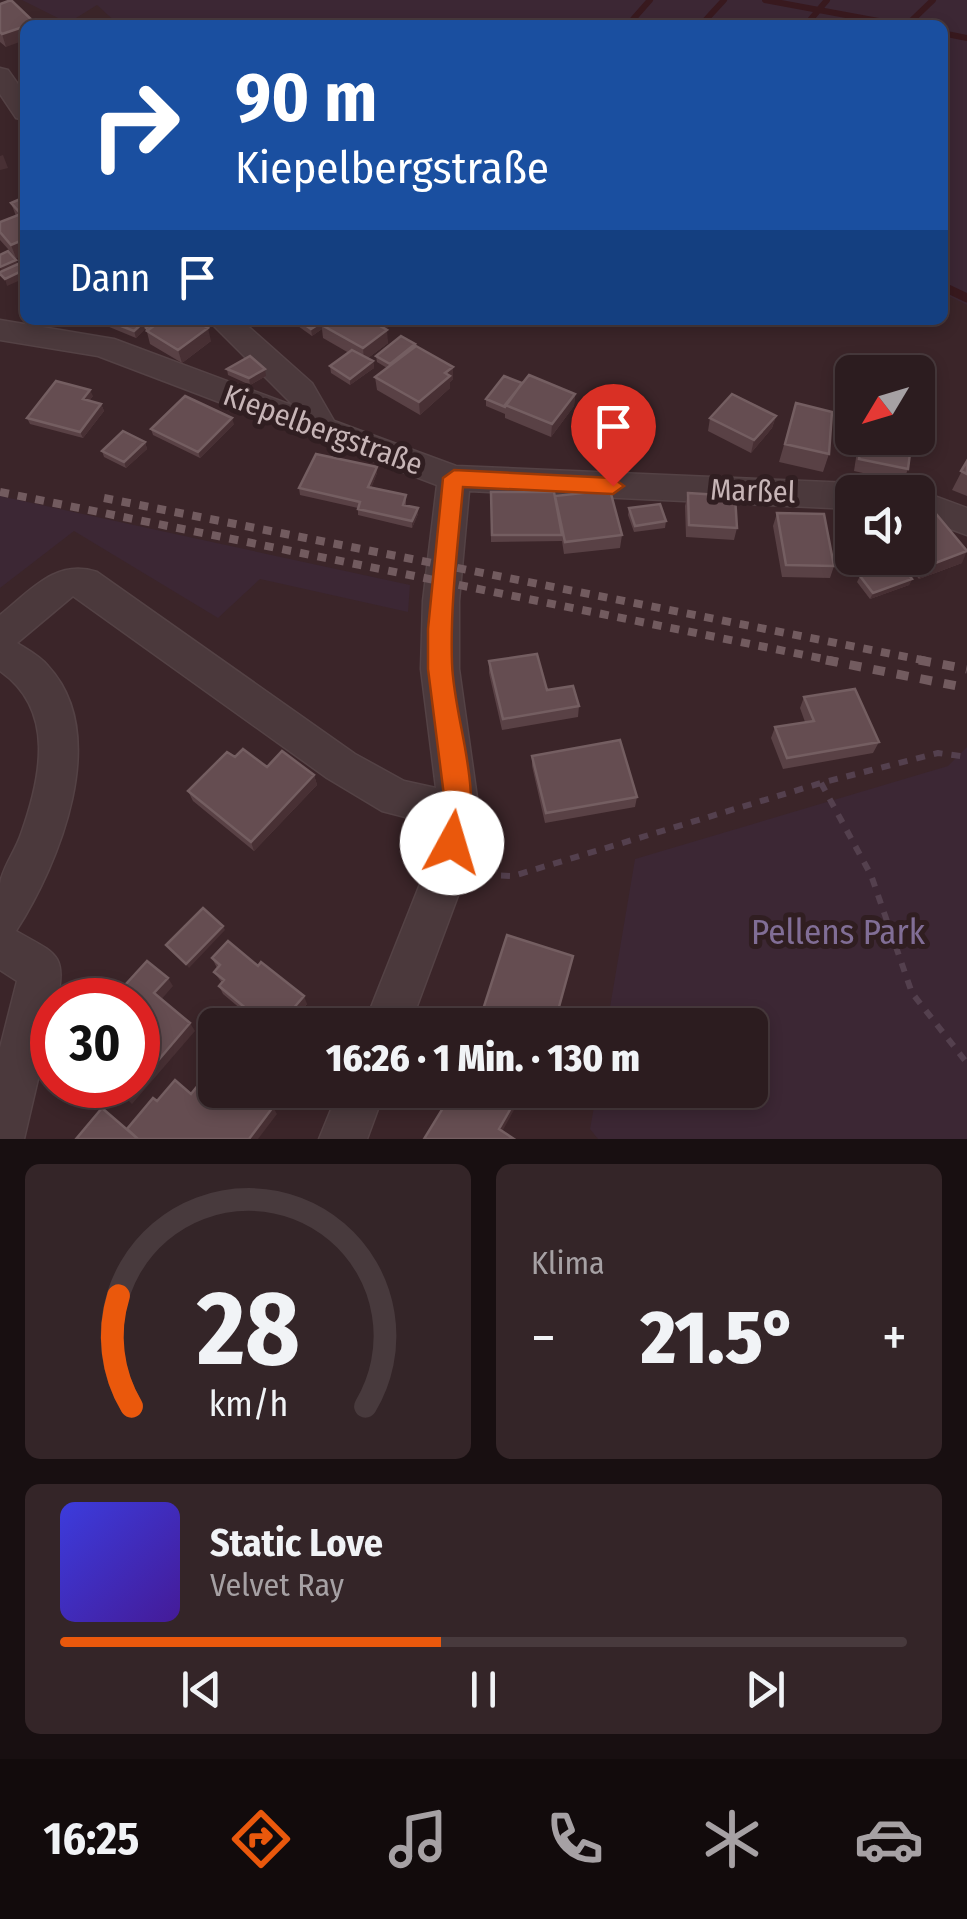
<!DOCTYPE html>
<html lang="de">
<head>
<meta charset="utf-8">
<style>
	body { margin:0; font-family:"Fira Sans Condensed",sans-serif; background:#342528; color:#f1f3f6; height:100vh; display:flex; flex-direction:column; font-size:38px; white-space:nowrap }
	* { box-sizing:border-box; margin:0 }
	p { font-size:32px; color:#a6a1a4 }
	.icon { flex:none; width:55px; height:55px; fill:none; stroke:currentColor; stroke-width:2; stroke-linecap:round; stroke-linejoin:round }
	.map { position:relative; height:1139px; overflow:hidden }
	.side { display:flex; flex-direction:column; gap:25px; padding:25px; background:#180f11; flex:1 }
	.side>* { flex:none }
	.guide { position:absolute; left:20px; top:20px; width:928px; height:305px; border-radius:15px; box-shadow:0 5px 15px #0003,0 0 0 2px #483a3d; background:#1a4fa0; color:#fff; overflow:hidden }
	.needle { width:65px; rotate:232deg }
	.controls { position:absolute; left:835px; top:355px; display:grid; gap:20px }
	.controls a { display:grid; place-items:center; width:100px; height:100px; border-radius:15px; background:#2c1c1f; box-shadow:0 5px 15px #0003,0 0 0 2px #483a3d; font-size:50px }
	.speed { position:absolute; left:30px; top:978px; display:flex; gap:20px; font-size:50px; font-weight:700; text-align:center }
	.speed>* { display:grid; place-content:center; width:130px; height:130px; border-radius:50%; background:#2c1c1f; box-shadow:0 5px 15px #0003,0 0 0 2px #483a3d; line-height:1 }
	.speed .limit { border:15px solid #d22; background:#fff; color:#111 }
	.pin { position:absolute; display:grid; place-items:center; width:85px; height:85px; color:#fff; margin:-102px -42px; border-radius:50% 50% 50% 0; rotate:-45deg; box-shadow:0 0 10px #0007 }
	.pin .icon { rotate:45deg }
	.me { position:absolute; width:110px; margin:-55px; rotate:6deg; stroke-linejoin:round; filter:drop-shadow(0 0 8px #0008) }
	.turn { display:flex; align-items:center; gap:35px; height:210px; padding:0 50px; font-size:45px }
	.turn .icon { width:130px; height:130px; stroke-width:2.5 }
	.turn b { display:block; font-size:70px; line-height:85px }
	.then { display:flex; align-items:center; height:95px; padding:0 50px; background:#0003; gap:20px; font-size:38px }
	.big { font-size:75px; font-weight:800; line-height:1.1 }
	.side .card { flex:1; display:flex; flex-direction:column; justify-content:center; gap:15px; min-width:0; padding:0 35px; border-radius:15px; background:#342528 }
	.side .dial { align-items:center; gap:0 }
	.dial svg { height:260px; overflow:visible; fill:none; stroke:#483a3d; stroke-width:7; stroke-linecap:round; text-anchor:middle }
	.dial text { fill:#f1f3f6; stroke:none }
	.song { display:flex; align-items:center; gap:30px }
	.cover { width:120px; height:120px; border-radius:15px; background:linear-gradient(135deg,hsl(240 70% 55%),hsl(260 70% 35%)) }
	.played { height:10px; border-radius:5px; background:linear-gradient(90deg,#ea580c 45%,#483a3d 45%) }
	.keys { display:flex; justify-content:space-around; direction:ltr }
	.heat { display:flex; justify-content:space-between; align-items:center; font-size:55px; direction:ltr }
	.side .tiles { flex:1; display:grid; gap:25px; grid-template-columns:1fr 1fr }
	.card:last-child { grid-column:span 2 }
	.trip { position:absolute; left:198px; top:1008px; width:570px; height:100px; border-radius:15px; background:#2c1c1f; box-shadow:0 5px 15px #0003,0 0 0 2px #483a3d; font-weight:800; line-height:100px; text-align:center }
	.menu { display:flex; height:160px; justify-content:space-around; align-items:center; background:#120b0c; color:#a6a1a4 }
	.menu .icon { width:70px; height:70px }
	.menu .selected { color:#ea580c }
	.menu b { font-size:45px; color:#f1f3f6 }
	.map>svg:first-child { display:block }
</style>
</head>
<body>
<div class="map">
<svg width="967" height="1139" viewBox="0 0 967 1139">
	<rect width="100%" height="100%" fill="#3b2529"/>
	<path fill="#3c2734" d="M22,0H967V305L943,293L942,25H119L97,5L68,23Z
		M0,496L410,585L408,612L260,579L218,618L74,531L0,588Z
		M967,747V1139H598L590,1129L597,1090H750V1025H607L635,859L948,766Z"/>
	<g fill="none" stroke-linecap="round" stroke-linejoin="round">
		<path stroke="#38191e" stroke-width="6" d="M765,0L900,25
			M628,25L650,0
			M701,25L724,0
			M806,25L827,0
			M907,25L933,0
			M942,33L967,38
			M942,286L951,290"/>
		<path stroke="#38191e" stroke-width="9" d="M946,288L967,298"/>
		<defs>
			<path id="minor" d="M0,68L8,70L25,94V120L16,118L0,94Z
				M0,320L114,339L294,406L208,320H241L312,383L334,421L456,466L852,483L864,487L867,492H852V509L469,491L459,601V669L479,812L466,874L410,1025H364L424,874L436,825L382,811L327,778L73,596L17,643C28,650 40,656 48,666C112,735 59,864 16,931C54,953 68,953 57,1000H52V1019L24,1139H0V1048L17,981L0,970C0,942 0,912 0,884C2,868 16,850 21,834C41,778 56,710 0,671V615C30,591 56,558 97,572L355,754L404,781L436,788L421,669L423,601L437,485L98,356L0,340Z
				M918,490L967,508V535L918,517V492H911Z
				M339,1090H385L367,1139H319Z"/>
		</defs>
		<use href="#minor" stroke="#544245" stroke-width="3"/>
		<path stroke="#54404e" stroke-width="6" stroke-dasharray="9 9" stroke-linecap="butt" d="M821,783L871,875L912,993L967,1063
			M483,875L513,876L821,783L938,753L967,757"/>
		<use href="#minor" fill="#4b393c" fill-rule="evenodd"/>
		<path stroke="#725b5f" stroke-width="8" stroke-dasharray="9 9" stroke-linecap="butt" d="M0,492L839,662
			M104,498L932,662"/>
		<path stroke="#725b5f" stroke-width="9" stroke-dasharray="12 12" stroke-linecap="butt" d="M826,660L967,688
			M919,660L967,669"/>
	</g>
	<path fill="#594145" d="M0,4L35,23L36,25H25L6,47L0,42Z
		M25,197V254L16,258L0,240V222L16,216L11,203Z
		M101,320H147L148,326L211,341L182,363L150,344L146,328L136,338L102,324Z
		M297,320H395V322L385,329L388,343L368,358L373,361L374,368L350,385L331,373L330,366L349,353L323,338L322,329L312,336L298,326Z
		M415,346L453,367V379L450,382V388L420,415L377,390L375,377L387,368L377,362L376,356Z
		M227,369L266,376L250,385L228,375Z
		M522,383L575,394L574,406L551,437L505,418V414L486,406V399Z
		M93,396L89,401L101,404L104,411L83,438L30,424L27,418Z
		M796,403L829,454L823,472L779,462Z
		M776,416L772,428L751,453L708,431L710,418Z
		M234,424L200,458L153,435L151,429Z
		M859,438H912L908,469L903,482L854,471Z
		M145,442L147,449L126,468L104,457L102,451Z
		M967,461V496L952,490Z
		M377,467V473L371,488L406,495V505L418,508V514L412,528L358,515V508L300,495L299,488Z
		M491,492L555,497L622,535L620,548L564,554L562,541L491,542Z
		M688,493L737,528L734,540L686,537L685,506Z
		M629,508L666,521L665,528L634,532L628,515Z
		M777,513L834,566L830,578L782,577L773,526Z
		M860,558H899L869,569Z
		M901,558H918L962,563L919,579Z
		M860,576L912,579L909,585L870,599L857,582Z
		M489,661L579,706L578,717L502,730L489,673Z
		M804,697L879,742L873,753L783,769L771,738L775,727L805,722L800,708Z
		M532,756L637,797L635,807L545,823L532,766Z
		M235,757L267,767L314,775L317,785L254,851L193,801L188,791Z
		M212,958L307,1004L289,1025H260L223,994L219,986L222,983L214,972L217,968Z"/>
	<path fill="#483034" d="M25,26V40L6,47L2,34Z
		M3,155L8,168L0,170V156Z
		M25,239V254L16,258L11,245Z
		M16,260L19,266L2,275L0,267Z
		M24,270L25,278L7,286L5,279Z
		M146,320L149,326L136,338L134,331Z
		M325,320H336L322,325V329L312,336L311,329Z
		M379,320H395V322L376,336L375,323Z
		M208,328L211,341L182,363L178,350Z
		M387,330L388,343L364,361L363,348Z
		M373,361L374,368L350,385V379Z
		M453,367V379L450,382V388L420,415L419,402Z
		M265,369L266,376L250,385L249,378Z
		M90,390L93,396L85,406L83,399Z
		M575,394L574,406L551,437L552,424Z
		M101,404L104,411L83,438L80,432Z
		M776,416L772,428L751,453L754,440Z
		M232,418L234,424L200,458L198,452Z
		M145,442L147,449L126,468L124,462Z
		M377,467V473L369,493L368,487Z
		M418,508V514L412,528V521Z
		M967,551L962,563L919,579L925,567Z
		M873,558H899L869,569Z
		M912,579L909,585L870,599L873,593Z
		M314,775L317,785L254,851L251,842Z
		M223,926L225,930L189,968L186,964Z
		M168,978L173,986L160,1001L154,993Z
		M304,996L307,1004L289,1025H279Z
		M190,1023L195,1031L132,1104L126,1098Z
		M515,1101L514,1110L499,1137V1129Z
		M273,1107L277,1114L258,1139H249Z"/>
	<path fill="#654d51" stroke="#745e61" stroke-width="2.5" d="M11,0L35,23L2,34L0,32V4Z
		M25,197V239L11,245L0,232V222L21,214L11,203Z
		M8,251L16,260L0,267V255Z
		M18,264L24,270L5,279L0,274V272Z
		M106,320H146L134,331Z
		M157,320H162L148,330L146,328Z
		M162,320H194L208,328L178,350L147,331Z
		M298,320H325L311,329Z
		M329,320H379L375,323L387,330L363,348L322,325Z
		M401,336L415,344L390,364L376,356Z
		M416,346L453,367L445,373L450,376L419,402L375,377Z
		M352,350L373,361L350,379L330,366Z
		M250,356L265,369L249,378L227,369Z
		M529,375L575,394L552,424L505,405Z
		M504,376L522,383L505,407L486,399Z
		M56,381L90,390L83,399L101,404L80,432L27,418Z
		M732,394L776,416L754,440L710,418Z
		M185,396L232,418L198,452L151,429Z
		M796,403L832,412L829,454L785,444Z
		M123,431L145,442L124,462L102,451Z
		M862,438H912L908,469L859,459Z
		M316,454L377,467L368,487L406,495L403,505L418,508L412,521L358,509L360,502L299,488Z
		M967,461V474L961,471Z
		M610,490L622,535L565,542L555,496Z
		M491,492H554L562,535H492Z
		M688,493L735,496L737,528L689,525Z
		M660,504L666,521L635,526L629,508Z
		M932,509L967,551L925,567L917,558L918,515Z
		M777,513L824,514L834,566L786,565Z
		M899,562L912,579L873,593L860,576Z
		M537,654L547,690L573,686L579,706L503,719L489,661Z
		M855,689L879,742L787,758L775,727L814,721L804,697Z
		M620,740L637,797L546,813L532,756Z
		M243,749L267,767L282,751L314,775L251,842L188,791L227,752L235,757Z
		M203,908L223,926L186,964L166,945Z
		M507,935L573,956L554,1025H478Z
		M228,941L258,966L261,962L304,996L279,1025H266L219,986L224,980L214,972L220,965L212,958Z
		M147,961L168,978L154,993L190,1023L138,1084V1000H121L116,995Z
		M215,1064V1090H252L273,1107L249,1139H138L127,1129L153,1098L157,1101L175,1080L191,1094Z
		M112,1085H137L126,1098Z
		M454,1090H499L515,1101L499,1129L514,1139H424Z
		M102,1108L138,1139H76Z"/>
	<path fill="#ea580c" stroke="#983908" stroke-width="2.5" d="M454,470L613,478L624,486L613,494L463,487C458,545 450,604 452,663C454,724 487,794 461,852L452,856L442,852L438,843L446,812L428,669V629L443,478Z"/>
	<g text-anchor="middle" stroke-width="10" stroke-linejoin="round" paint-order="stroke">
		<g font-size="30" fill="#c7b5b7" stroke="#301e21">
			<text transform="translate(323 430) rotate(20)" y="10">Kiepelbergstraße</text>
			<text transform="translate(753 491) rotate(2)" y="10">Marßel</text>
		</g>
		<g font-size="35" fill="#816e96" stroke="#301e21">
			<text x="838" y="944">Pellens Park</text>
		</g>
	</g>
</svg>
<div class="controls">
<a><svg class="needle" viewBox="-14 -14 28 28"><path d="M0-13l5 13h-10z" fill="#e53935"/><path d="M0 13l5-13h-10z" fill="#a6a1a4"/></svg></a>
<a><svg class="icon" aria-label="sound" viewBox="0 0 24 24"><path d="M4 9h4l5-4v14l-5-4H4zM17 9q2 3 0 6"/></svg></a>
</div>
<div class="speed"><div class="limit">30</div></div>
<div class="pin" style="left:613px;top:486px;background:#d93025"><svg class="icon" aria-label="arrive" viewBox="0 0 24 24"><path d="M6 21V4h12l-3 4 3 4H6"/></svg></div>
<svg class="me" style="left:452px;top:843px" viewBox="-20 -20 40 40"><circle r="19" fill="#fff"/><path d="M0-13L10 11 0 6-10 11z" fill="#ea580c"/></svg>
<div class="trip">16:26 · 1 Min. · 130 m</div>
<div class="guide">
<div class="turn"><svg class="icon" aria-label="right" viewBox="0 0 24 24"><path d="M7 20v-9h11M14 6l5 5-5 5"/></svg><div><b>90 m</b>Kiepelbergstraße</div></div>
<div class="then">Dann<svg class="icon" aria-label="arrive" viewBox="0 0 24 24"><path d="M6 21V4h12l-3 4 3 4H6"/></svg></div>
</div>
</div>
<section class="side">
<div class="tiles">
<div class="card dial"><svg viewBox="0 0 100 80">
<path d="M14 69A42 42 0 1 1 86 69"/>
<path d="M14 69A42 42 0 0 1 10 35" stroke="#ea580c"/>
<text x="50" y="56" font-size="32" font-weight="700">28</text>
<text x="50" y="72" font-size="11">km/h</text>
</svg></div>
<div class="card"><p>Klima</p>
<div class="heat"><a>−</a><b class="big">21.5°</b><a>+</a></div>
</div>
<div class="card">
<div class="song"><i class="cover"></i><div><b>Static Love</b><p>Velvet Ray</p></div></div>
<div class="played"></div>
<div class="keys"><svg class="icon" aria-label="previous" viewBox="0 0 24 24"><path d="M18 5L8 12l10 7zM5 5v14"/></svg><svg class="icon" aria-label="pause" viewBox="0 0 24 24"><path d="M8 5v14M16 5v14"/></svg><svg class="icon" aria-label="next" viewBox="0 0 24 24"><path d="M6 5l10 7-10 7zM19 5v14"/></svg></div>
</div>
</div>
</section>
<nav class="menu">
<b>16:25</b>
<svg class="icon selected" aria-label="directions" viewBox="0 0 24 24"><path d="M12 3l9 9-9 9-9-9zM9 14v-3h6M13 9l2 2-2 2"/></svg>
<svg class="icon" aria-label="music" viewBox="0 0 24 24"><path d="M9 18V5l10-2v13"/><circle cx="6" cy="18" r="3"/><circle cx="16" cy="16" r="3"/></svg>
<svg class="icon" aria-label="phone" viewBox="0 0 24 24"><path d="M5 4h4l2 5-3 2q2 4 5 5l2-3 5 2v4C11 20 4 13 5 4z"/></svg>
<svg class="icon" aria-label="climate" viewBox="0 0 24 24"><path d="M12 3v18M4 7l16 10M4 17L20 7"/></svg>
<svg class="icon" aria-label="car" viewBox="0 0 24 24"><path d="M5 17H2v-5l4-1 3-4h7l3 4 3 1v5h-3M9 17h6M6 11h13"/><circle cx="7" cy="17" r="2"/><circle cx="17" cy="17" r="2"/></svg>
</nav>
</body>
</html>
